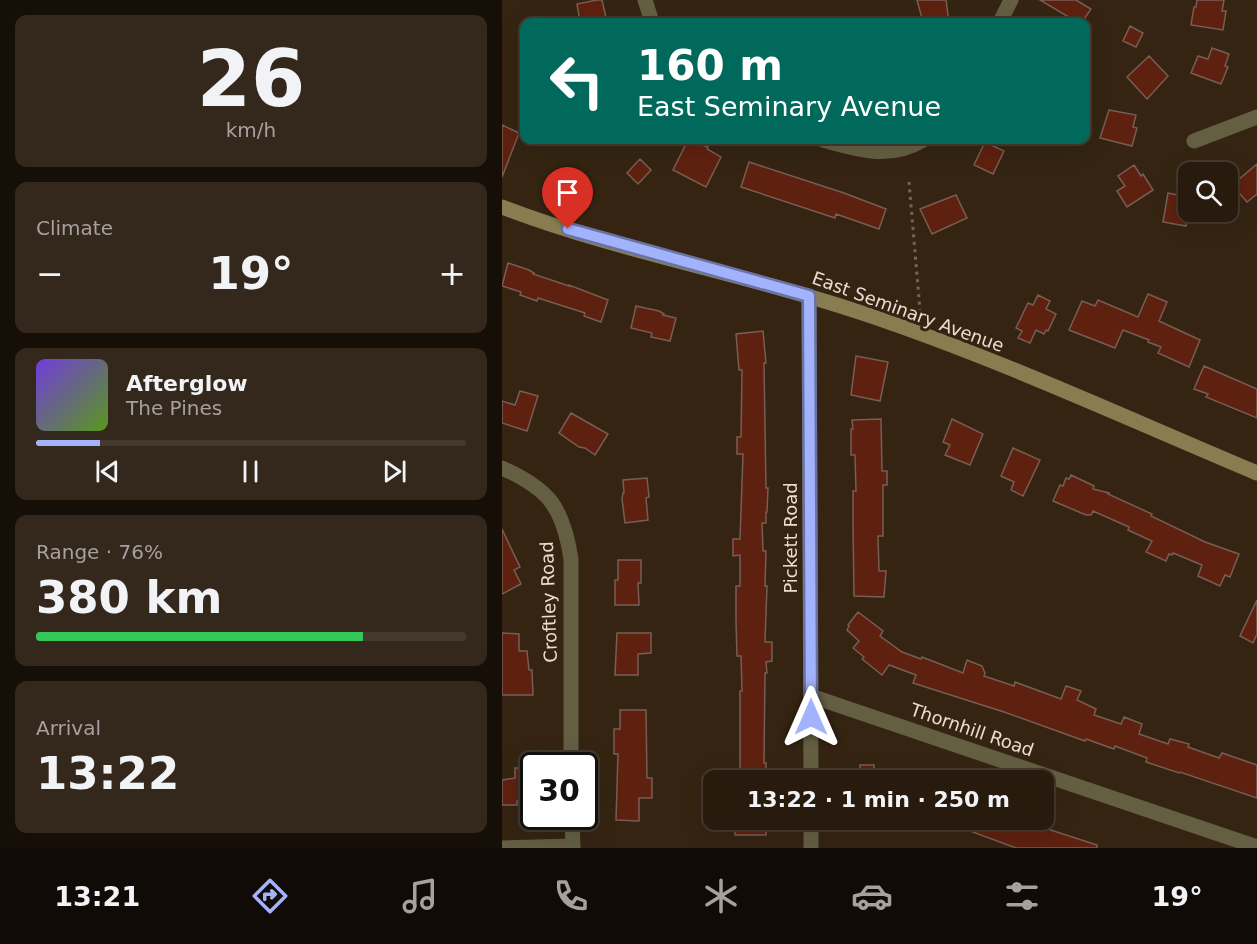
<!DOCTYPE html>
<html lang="en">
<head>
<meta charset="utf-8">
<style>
	body { margin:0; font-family:"DejaVu Sans",sans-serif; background:#34281c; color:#f1f3f6; height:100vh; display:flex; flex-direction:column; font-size:22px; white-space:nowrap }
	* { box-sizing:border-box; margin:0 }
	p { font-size:20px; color:#a5a19e }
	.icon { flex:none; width:33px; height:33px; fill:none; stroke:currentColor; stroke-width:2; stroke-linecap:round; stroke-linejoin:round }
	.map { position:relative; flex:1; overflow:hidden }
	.sheet { display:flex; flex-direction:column; gap:15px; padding:15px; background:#160f08; width:502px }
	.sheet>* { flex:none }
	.top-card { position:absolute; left:18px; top:18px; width:570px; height:126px; border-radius:12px; box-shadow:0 6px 24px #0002,0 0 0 2px #44392e; background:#00695c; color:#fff; overflow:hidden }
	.controls { position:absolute; left:676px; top:162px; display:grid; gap:12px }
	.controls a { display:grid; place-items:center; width:60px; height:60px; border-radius:12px; background:#281b0e; box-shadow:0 6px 24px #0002,0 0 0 2px #44392e; font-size:30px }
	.speed { position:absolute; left:18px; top:752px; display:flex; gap:12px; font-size:30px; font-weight:700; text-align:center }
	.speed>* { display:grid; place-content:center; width:78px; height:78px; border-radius:50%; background:#281b0e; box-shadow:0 6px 24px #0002,0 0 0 2px #44392e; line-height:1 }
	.speed .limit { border:3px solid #111; border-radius:9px; background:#fff; color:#111 }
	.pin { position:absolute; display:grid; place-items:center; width:51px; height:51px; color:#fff; margin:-62px -26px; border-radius:50% 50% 50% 0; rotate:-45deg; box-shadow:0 0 6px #0007 }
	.pin .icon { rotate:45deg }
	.me { position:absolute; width:66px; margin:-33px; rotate:0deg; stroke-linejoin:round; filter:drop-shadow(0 0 4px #0008) }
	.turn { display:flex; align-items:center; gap:21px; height:126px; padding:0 18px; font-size:27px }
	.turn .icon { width:78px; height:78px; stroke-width:2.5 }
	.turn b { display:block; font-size:42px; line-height:51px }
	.big { font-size:45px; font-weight:700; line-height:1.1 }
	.sheet .card { flex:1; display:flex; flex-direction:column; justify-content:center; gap:9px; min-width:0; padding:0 21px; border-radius:12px; background:#34281c }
	.sheet .dial { align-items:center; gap:0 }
	.dial b { font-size:78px; line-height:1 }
	.song { display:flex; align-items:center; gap:18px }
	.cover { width:72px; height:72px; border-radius:9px; background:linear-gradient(135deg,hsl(260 70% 55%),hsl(90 70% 35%)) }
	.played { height:6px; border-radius:3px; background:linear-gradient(90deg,#a3b2fc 15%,#44392e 15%) }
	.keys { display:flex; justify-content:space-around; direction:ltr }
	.heat { display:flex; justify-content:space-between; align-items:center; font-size:33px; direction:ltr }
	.charge { height:9px; border-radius:4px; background:linear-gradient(90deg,#34c759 76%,#44392e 0) }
	.trip { position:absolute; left:201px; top:770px; width:351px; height:60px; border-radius:12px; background:#281b0e; box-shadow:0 6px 24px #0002,0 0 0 2px #44392e; font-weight:700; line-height:60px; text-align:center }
	.menu { display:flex; height:96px; justify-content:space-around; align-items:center; background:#100b06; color:#a5a19e }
	.menu .icon { width:42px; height:42px }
	.menu .selected { color:#a3b2fc }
	.menu b { font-size:27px; color:#f1f3f6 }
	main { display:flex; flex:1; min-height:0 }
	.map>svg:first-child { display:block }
</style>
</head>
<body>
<main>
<section class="sheet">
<div class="card dial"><b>26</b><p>km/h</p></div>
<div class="card"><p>Climate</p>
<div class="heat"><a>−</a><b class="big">19°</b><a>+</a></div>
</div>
<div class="card">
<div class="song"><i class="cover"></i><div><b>Afterglow</b><p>The Pines</p></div></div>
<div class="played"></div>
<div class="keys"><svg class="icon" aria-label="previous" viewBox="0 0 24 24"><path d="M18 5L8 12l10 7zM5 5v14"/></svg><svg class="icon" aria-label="pause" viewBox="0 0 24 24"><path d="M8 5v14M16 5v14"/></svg><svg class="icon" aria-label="next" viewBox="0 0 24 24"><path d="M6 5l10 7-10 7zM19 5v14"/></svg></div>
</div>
<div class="card"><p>Range · 76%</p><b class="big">380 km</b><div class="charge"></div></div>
<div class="card"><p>Arrival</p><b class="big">13:22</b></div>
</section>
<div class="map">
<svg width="755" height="848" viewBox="0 0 755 848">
	<rect width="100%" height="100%" fill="#352412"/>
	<path fill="#5e210f" stroke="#785d55" stroke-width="1.5" d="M95,0H100L105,22H78L75,4Z
		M415,0H444L447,22H421Z
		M538,0H574L589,9L580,22H575Z
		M695,0H722L720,11H724L721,30L689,25L692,7H694Z
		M628,26L641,33L634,47L621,41Z
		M710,48L727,54L723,66L726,67L719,84L689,73L696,56L706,59Z
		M647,56L666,76L645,99L625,77Z
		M607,110L634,115L631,127L635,128L630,146L598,138Z
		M0,125L17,133L0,177Z
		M186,140L206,147L205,149L219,157L204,187L171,170Z
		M483,142L502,151L491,174L472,165Z
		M138,159L149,170L136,184L125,173Z
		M247,162L342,193L384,209L377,229L334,214L333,218L239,187Z
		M755,164V194L745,202L730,185Z
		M632,165L639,176L641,174L651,190L625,207L615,191L623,186L616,176Z
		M666,193L687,197L684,226L661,222Z
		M454,195L465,218L430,234L418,209Z
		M6,263L27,270L32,273L31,274L67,286V285L106,300L99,322L82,316L83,313L36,298L35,301L18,295L19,292L0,286Z
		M646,294L665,302L657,321L698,340L687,367L656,353L659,347L646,342L647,340L621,330L613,348L567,330L580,301L593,306L596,300L636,317Z
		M536,295L548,301L544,309L554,314L546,331L544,330L542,334L534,330L528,343L516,338L520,331L514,328L526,303L531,305Z
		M134,306L157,311L162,314L161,315L174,318L168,341L149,337L150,333L129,328Z
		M261,331L264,363H262L264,488H266L265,512H264V523H260L261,551H264L263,586H265L263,642H270V661L264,662L265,673H263L262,763H264V778H238V691H240L239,656H235L234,622V586H238V555L231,556V539H238L241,454H235V437H239L240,370H237L234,334Z
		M354,356L386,362L378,401L349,395Z
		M702,366L755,389V418L704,397L706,394L692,389Z
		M18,391L36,396L25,431L0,423V401L13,405Z
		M69,413L106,434L93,455L83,448L77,447L57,433Z
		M379,419L380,471H385V485H381V536H376L377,571H384L382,597L352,596L351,523V491H354L353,455H349V429H351L350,420Z
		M450,419L481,434L468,465L443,455L448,445L441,442Z
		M511,448L538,460L521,496L509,490L512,482L499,476Z
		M569,475L592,486L591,489L607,493L606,494L650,514L649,516L703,542L737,554L728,577L723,575L718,586L696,576L700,565L671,553L670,555L667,554L664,561L644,552L650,541L626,530L627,527L591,511L589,515H584L551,501L558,485L561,486L564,478L567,479Z
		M145,478L147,497L144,498L146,520L123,523L120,499L121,493H122L121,480Z
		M0,529L18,567L12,570L19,584L0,594Z
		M116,560H139V583H136L137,605H113V580H116Z
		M755,600V634L751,643L738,636Z
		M356,612L381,631L378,636L400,652L419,659L420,657L461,673L465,660L480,666L483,673L482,676L512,686L513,682L559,699L564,686L579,691L575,700L594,709L592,715L619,724L622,717L640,724L637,734L666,744L668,739L687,744L686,747L717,758L720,753L755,765V798L678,772L677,773L644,762L645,758L613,746L612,749L584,739L583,741L502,712L411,683L414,675L387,665L380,675L360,659L362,657L351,648L357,641L345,630L347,626L346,625Z
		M0,633L17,634V651H25L27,670H30L31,695H0Z
		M115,633H149V653L136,654V675H113Z
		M118,710H144L145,778H150V798H137V821L114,820L116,754H112V729H118Z
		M358,765H372V780H358Z
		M13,768H27V801H15V805H0V780L13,778Z
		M233,819H264V835H233Z
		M442,819H493L506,823L508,819H515L595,845V848H514L441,821Z"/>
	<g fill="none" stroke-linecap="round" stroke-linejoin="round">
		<path stroke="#756556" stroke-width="3" stroke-dasharray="3 4.5" stroke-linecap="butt" d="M407,182L418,310L416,317"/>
		<path stroke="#645f43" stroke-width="15" d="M143,0L150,22
			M498,22L509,0
			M321,140C355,150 388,160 421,140
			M692,141L755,117
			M307,296L309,780
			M0,468C47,489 61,507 69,559V765
			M309,696L755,847
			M70,816L71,848
			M309,819V848
			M0,848L71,846"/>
		<path stroke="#877d51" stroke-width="15" d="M0,207C117,252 242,273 360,313C495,358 624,418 755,473"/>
	</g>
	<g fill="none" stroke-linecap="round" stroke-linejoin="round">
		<defs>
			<path id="route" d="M66,229L307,296L309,717"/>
		</defs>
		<use href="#route" stroke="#6a74a4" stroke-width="15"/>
		<use href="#route" stroke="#a3b2fc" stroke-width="10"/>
	</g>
	<g text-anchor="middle" stroke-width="6" stroke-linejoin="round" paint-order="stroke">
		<g font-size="18" fill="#e9ddd2" stroke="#352412">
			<text transform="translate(406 312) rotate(20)" y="6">East Seminary Avenue</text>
			<text transform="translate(289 538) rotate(-90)" y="6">Pickett Road</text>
			<text transform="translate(47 602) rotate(-92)" y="6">Croftley Road</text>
			<text transform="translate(470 730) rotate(19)" y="6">Thornhill Road</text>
		</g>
	</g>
</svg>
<div class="controls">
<a><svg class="icon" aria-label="search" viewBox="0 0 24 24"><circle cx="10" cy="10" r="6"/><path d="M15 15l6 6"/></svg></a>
</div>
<div class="speed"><div class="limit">30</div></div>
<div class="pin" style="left:66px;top:229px;background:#d93025"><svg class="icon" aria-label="arrive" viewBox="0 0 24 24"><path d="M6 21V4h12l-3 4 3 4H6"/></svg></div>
<svg class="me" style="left:309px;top:717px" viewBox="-20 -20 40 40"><path d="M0-17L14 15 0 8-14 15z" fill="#a3b2fc" stroke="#fff" stroke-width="4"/></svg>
<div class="trip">13:22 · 1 min · 250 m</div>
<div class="top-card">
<div class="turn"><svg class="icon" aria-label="left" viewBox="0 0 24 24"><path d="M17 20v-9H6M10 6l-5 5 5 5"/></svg><div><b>160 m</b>East Seminary Avenue</div></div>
</div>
</div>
</main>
<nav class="menu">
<b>13:21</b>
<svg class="icon selected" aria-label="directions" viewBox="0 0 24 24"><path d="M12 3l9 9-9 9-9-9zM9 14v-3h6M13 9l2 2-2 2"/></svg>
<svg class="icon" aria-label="music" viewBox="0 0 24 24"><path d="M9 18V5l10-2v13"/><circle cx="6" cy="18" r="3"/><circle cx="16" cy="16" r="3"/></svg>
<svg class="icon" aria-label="phone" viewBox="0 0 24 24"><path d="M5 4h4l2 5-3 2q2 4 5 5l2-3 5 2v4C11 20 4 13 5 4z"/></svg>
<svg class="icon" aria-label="climate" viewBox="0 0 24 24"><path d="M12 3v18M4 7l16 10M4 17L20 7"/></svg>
<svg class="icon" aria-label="car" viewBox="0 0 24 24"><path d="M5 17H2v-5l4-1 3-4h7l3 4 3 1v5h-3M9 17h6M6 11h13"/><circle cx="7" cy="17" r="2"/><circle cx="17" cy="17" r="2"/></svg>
<svg class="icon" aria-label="filters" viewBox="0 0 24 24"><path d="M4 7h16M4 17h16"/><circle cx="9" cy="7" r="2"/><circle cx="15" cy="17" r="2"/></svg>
<b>19°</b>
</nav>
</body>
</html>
